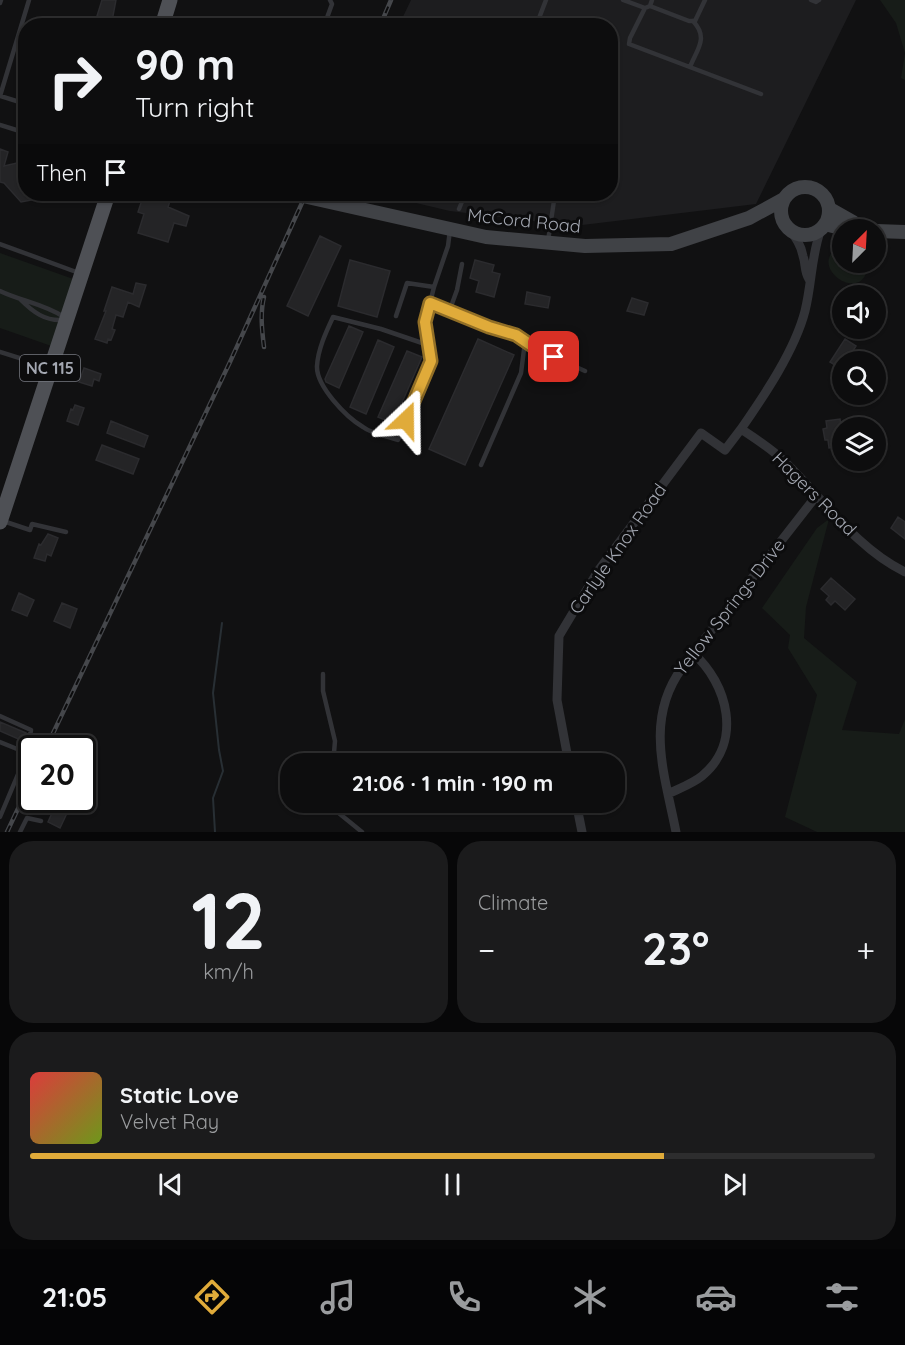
<!DOCTYPE html>
<html lang="en">
<head>
<meta charset="utf-8">
<style>
	body { margin:0; font-family:Quicksand,sans-serif; background:#1b1b1c; color:#f1f3f6; height:100vh; display:flex; flex-direction:column; font-size:22px; white-space:nowrap }
	* { box-sizing:border-box; margin:0 }
	p { font-size:20px; color:#9a9c9e }
	.icon { flex:none; width:33px; height:33px; fill:none; stroke:currentColor; stroke-width:2; stroke-linecap:round; stroke-linejoin:round }
	.map { position:relative; height:832px; overflow:hidden }
	.drawer { display:flex; flex-direction:column; gap:9px; padding:9px; background:#070708; flex:1 }
	.drawer>* { flex:none }
	.hud { position:absolute; left:18px; top:18px; width:600px; height:183px; border-radius:24px; box-shadow:0 2px 4px #0004,0 0 0 2px #2d2d2e; background:#0d0d0e; color:#f1f3f6; overflow:hidden }
	.needle { width:39px; rotate:24deg }
	.fabs { position:absolute; left:832px; top:219px; display:grid; gap:12px }
	.fabs a { display:grid; place-items:center; width:54px; height:54px; border-radius:50%; background:#0d0d0e; box-shadow:0 2px 4px #0004,0 0 0 2px #2d2d2e; font-size:30px }
	.speed { position:absolute; left:18px; top:735px; display:flex; gap:12px; font-size:30px; font-weight:700; text-align:center }
	.speed>* { display:grid; place-content:center; width:78px; height:78px; border-radius:50%; background:#0d0d0e; box-shadow:0 2px 4px #0004,0 0 0 2px #2d2d2e; line-height:1 }
	.speed .limit { border:3px solid #111; border-radius:9px; background:#fff; color:#111 }
	.pin { position:absolute; display:grid; place-items:center; width:51px; height:51px; color:#fff; margin:-26px; border-radius:12px; box-shadow:0 3px 9px #0006 }
	.me { position:absolute; width:66px; margin:-33px; rotate:23deg; stroke-linejoin:round; filter:drop-shadow(0 0 4px #0008) }
	.turn { display:flex; align-items:center; gap:21px; height:126px; padding:0 18px; font-size:27px }
	.turn .icon { width:78px; height:78px; stroke-width:2.5 }
	.turn b { display:block; font-size:42px; line-height:51px }
	.then { display:flex; align-items:center; height:57px; padding:0 18px; background:#0003; gap:12px; font-size:22px }
	.big { font-size:45px; font-weight:700; line-height:1.1 }
	.drawer .card { flex:1; display:flex; flex-direction:column; justify-content:center; gap:9px; min-width:0; padding:0 21px; border-radius:24px; background:#1b1b1c }
	.drawer .dial { align-items:center; gap:0 }
	.dial b { font-size:78px; line-height:1 }
	.song { display:flex; align-items:center; gap:18px }
	.cover { width:72px; height:72px; border-radius:9px; background:linear-gradient(135deg,hsl(0 70% 55%),hsl(80 70% 35%)) }
	.played { height:6px; border-radius:3px; background:linear-gradient(90deg,#e0ab3a 75%,#2d2d2e 75%) }
	.keys { display:flex; justify-content:space-around; direction:ltr }
	.heat { display:flex; justify-content:space-between; align-items:center; font-size:33px; direction:ltr }
	.drawer .tiles { flex:1; display:grid; gap:9px; grid-template-columns:1fr 1fr }
	.card:last-child { grid-column:span 2 }
	.trip { position:absolute; left:280px; top:753px; width:345px; height:60px; border-radius:24px; background:#0d0d0e; box-shadow:0 2px 4px #0004,0 0 0 2px #2d2d2e; font-weight:700; line-height:60px; text-align:center }
	.dock { display:flex; height:96px; justify-content:space-around; align-items:center; background:#050506; color:#9a9c9e }
	.dock .icon { width:42px; height:42px }
	.dock .current { color:#e0ab3a }
	.dock b { font-size:27px; color:#f1f3f6 }
	.map>svg:first-child { display:block }
</style>
</head>
<body>
<div class="map">
<svg width="905" height="832" viewBox="0 0 905 832">
	<rect width="100%" height="100%" fill="#111112"/>
	<path fill="#1d1d1f" d="M411,0H856L756,204L574,226L450,211L378,194H610V26L399,25Z"/>
	<path fill="#171c18" d="M880,0H905V80L901,78L905,53L896,23Z
		M843,245V262L868,263C866,310 800,264 843,245Z
		M0,253L79,281L57,348L0,328Z
		M829,519L806,607L804,638L857,682L842,730L899,734L905,719V832H817L785,817L817,695L788,648L790,635L762,608L817,528Z"/>
	<g fill="none" stroke-linecap="round" stroke-linejoin="round">
		<path stroke="#282f34" stroke-width="2" d="M215,832L213,798L223,771L219,750L213,693L222,623"/>
	</g>
	<path fill="#242426" stroke="#2b2b2e" stroke-width="1.5" d="M102,0H116L112,21L97,16Z
		M0,149L8,152L4,166L26,161V194H47L48,197L21,202L4,183L0,182Z
		M144,194L172,195L168,207L189,216L186,226L174,223L168,242L138,233L144,214L138,212Z
		M320,236L341,246L308,316L287,306Z
		M350,260L390,271L377,317L338,306Z
		M475,260L494,265L492,272L500,274L494,297L476,292L479,281L470,278Z
		M136,283L146,285L139,307L128,302L123,317L116,315L112,329L115,330L111,340L108,339L107,343L95,339L106,311H104L112,287L133,294Z
		M527,292L550,297L548,308L525,304Z
		M632,298L648,303L644,315L627,311Z
		M349,326L363,332L339,388L326,382L325,379Z
		M478,339L514,355L465,465L429,449Z
		M845,339L856,346L846,362H843V370L830,362Z
		M378,340L394,347L366,414L350,407Z
		M407,351L422,357L393,423L378,417Z
		M84,368L101,374L99,381L94,379L92,386L79,382Z
		M75,405L84,408L78,425L67,421L71,409L73,410Z
		M840,419L841,426H843V446L829,448L828,440H825L823,429L827,428L826,421Z
		M111,421L148,436L144,447L107,433Z
		M102,445L139,459L133,474L96,460Z
		M898,517L905,522V539L891,528Z
		M48,534L58,538L51,556L47,554L45,561L34,558L39,544L41,545Z
		M831,578L855,599L845,610L835,601L831,605L826,600L829,596L821,589Z
		M19,593L34,600L27,616L12,610Z
		M62,603L77,609L70,628L54,621Z
		M0,722L26,733L23,741L0,731Z
		M58,800L78,806L77,813L68,811L60,828L48,822Z"/>
	<g fill="none" stroke-linecap="round" stroke-linejoin="round">
		<path stroke="#323337" stroke-width="4.5" d="M623,0L645,8L650,6L652,0
			M811,0L816,2L819,0
			M0,3L1,0
			M650,6L689,21H695L705,0
			M645,8L630,38L629,44L761,94
			M268,22L271,26
			M324,26L332,4L330,0
			M536,26L546,0
			M690,67C697,49 709,38 693,21
			M0,96L29,0
			M0,96L26,104
			M0,125L26,133
			M459,209L465,194
			M548,241L555,194
			M0,244L79,273
			M0,291C21,301 44,304 64,317
			M21,300C33,312 45,321 62,320
			M430,303L489,327L516,335L538,350L585,371
			M449,312L457,290L462,264
			M396,316L407,283L434,287
			M428,345L381,329L333,317C326,332 318,349 317,366C316,386 346,417 363,427C372,434 387,436 398,440L431,361L425,323L434,287L448,246L450,230
			M0,352L48,367
			M481,465L521,373L525,342
			M3,521L30,530L32,524L66,532
			M323,674V691L335,741L333,764
			M0,716L31,730L27,753
			M0,742L27,753L0,817
			M329,802L335,810L362,832
			M20,832L27,818L41,821"/>
		<path stroke="#323337" stroke-width="9" d="M789,229C796,238 801,245 803,256C806,264 804,271 809,279
			M821,229C811,256 812,283 805,311C795,350 764,396 741,429C756,439 772,449 785,462C824,500 856,548 905,572
			M569,764L557,700L559,636L598,571L701,433L725,450L741,429
			M668,794C680,788 692,784 702,776C743,742 728,684 693,653
			M576,802L582,832
			M676,832C665,775 644,720 682,668L817,495"/>
		<path stroke="#404246" stroke-width="14" d="M781 211a24 24 0 1 1 48 0a24 24 0 1 1-48 0Z
			M294,194L486,237L585,246L671,244L749,218L784,199
			M830,209L853,222L859,229
			M825,224L848,230
			M876,231L905,232"/>
		<path stroke="#4e5055" stroke-width="15" d="M162,26L170,0
			M0,522L108,194"/>
		<defs>
			<path id="rail" d="M380,26L391,0
				M264,347C262,331 260,313 264,297
				M46,748L230,362L306,194
				M7,832L32,779"/>
		</defs>
		<use href="#rail" stroke="#45474b" stroke-width="4.5"/>
		<use href="#rail" stroke="#0c0c0d" stroke-width="2" stroke-dasharray="7" stroke-linecap="butt"/>
	</g>
	<g fill="none" stroke-linecap="round" stroke-linejoin="round">
		<defs>
			<path id="route" d="M406,420L431,361L425,322L430,303L489,327L516,335L538,350L554,357"/>
		</defs>
		<use href="#route" stroke="#926f26" stroke-width="15"/>
		<use href="#route" stroke="#e0ab3a" stroke-width="10"/>
	</g>
	<g text-anchor="middle" stroke-width="6" stroke-linejoin="round" paint-order="stroke">
		<rect fill="#0c0c0d" stroke="#767880" stroke-width="1.5" x="20" y="355" width="60" height="26" rx="4.5"/>
		<g font-size="16" font-weight="bold" fill="#a3a7b1">
			<text x="50" y="374">NC 115</text>
		</g>
		<g font-size="18" fill="#a3a7b1" stroke="#0c0c0d">
			<text transform="translate(524 221) rotate(6)" y="6">McCord Road</text>
			<text transform="translate(814 494) rotate(45)" y="6">Hagers Road</text>
			<text transform="translate(618 549) rotate(-55)" y="6">Carlyle Knox Road</text>
			<text transform="translate(730 607) rotate(-52)" y="6">Yellow Springs Drive</text>
		</g>
	</g>
</svg>
<div class="fabs">
<a><svg class="needle" viewBox="-14 -14 28 28"><path d="M0-13l5 13h-10z" fill="#e53935"/><path d="M0 13l5-13h-10z" fill="#9a9c9e"/></svg></a>
<a><svg class="icon" aria-label="sound" viewBox="0 0 24 24"><path d="M4 9h4l5-4v14l-5-4H4zM17 9q2 3 0 6"/></svg></a>
<a><svg class="icon" aria-label="search" viewBox="0 0 24 24"><circle cx="10" cy="10" r="6"/><path d="M15 15l6 6"/></svg></a>
<a><svg class="icon" aria-label="layers" viewBox="0 0 24 24"><path d="M12 4l9 5-9 5-9-5zM3 14l9 5 9-5"/></svg></a>
</div>
<div class="speed"><div class="limit">20</div></div>
<div class="pin" style="left:554px;top:357px;background:#d93025"><svg class="icon" aria-label="arrive" viewBox="0 0 24 24"><path d="M6 21V4h12l-3 4 3 4H6"/></svg></div>
<svg class="me" style="left:406px;top:420px" viewBox="-20 -20 40 40"><path d="M0-17L14 15 0 8-14 15z" fill="#e0ab3a" stroke="#fff" stroke-width="4"/></svg>
<div class="trip">21:06 · 1 min · 190 m</div>
<div class="hud">
<div class="turn"><svg class="icon" aria-label="right" viewBox="0 0 24 24"><path d="M7 20v-9h11M14 6l5 5-5 5"/></svg><div><b>90 m</b>Turn right</div></div>
<div class="then">Then<svg class="icon" aria-label="arrive" viewBox="0 0 24 24"><path d="M6 21V4h12l-3 4 3 4H6"/></svg></div>
</div>
</div>
<section class="drawer">
<div class="tiles">
<div class="card dial"><b>12</b><p>km/h</p></div>
<div class="card"><p>Climate</p>
<div class="heat"><a>−</a><b class="big">23°</b><a>+</a></div>
</div>
<div class="card">
<div class="song"><i class="cover"></i><div><b>Static Love</b><p>Velvet Ray</p></div></div>
<div class="played"></div>
<div class="keys"><svg class="icon" aria-label="previous" viewBox="0 0 24 24"><path d="M18 5L8 12l10 7zM5 5v14"/></svg><svg class="icon" aria-label="pause" viewBox="0 0 24 24"><path d="M8 5v14M16 5v14"/></svg><svg class="icon" aria-label="next" viewBox="0 0 24 24"><path d="M6 5l10 7-10 7zM19 5v14"/></svg></div>
</div>
</div>
</section>
<nav class="dock">
<b>21:05</b>
<svg class="icon current" aria-label="directions" viewBox="0 0 24 24"><path d="M12 3l9 9-9 9-9-9zM9 14v-3h6M13 9l2 2-2 2"/></svg>
<svg class="icon" aria-label="music" viewBox="0 0 24 24"><path d="M9 18V5l10-2v13"/><circle cx="6" cy="18" r="3"/><circle cx="16" cy="16" r="3"/></svg>
<svg class="icon" aria-label="phone" viewBox="0 0 24 24"><path d="M5 4h4l2 5-3 2q2 4 5 5l2-3 5 2v4C11 20 4 13 5 4z"/></svg>
<svg class="icon" aria-label="climate" viewBox="0 0 24 24"><path d="M12 3v18M4 7l16 10M4 17L20 7"/></svg>
<svg class="icon" aria-label="car" viewBox="0 0 24 24"><path d="M5 17H2v-5l4-1 3-4h7l3 4 3 1v5h-3M9 17h6M6 11h13"/><circle cx="7" cy="17" r="2"/><circle cx="17" cy="17" r="2"/></svg>
<svg class="icon" aria-label="filters" viewBox="0 0 24 24"><path d="M4 7h16M4 17h16"/><circle cx="9" cy="7" r="2"/><circle cx="15" cy="17" r="2"/></svg>
</nav>
</body>
</html>
